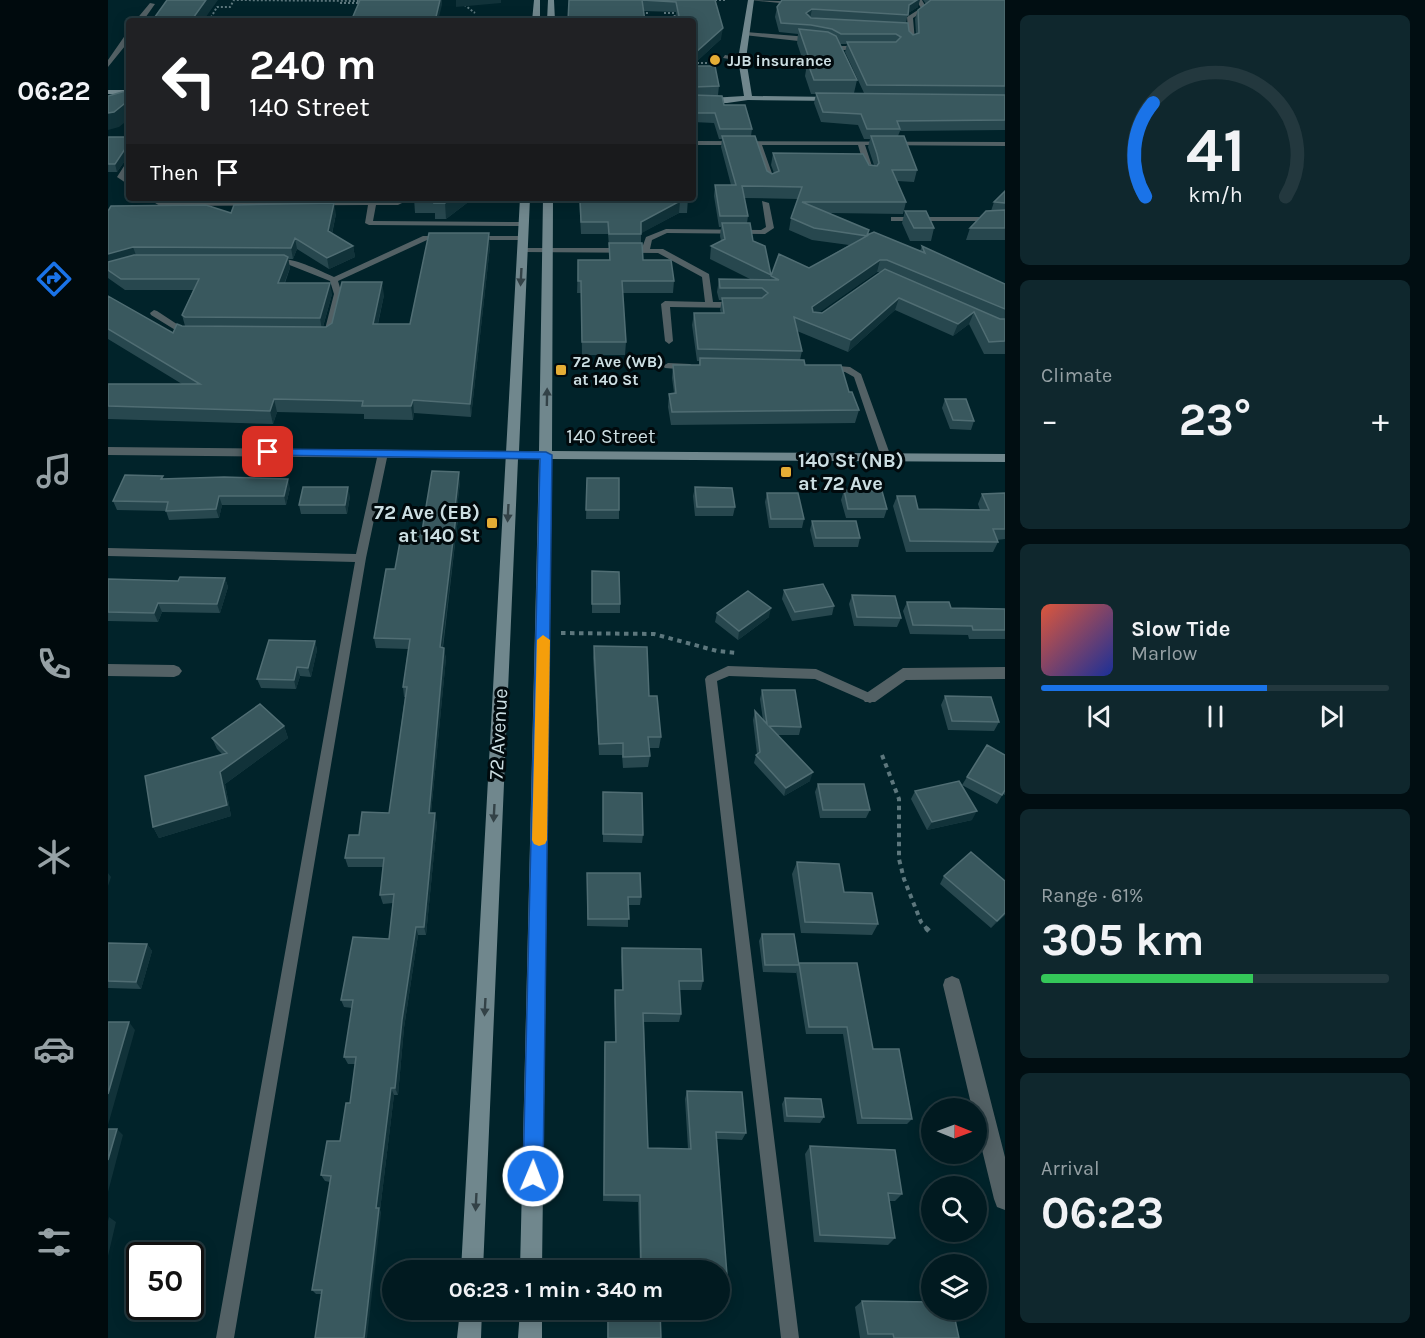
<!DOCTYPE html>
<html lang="en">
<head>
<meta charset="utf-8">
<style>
	body { margin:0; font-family:Karla,sans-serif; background:#0f272d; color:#f1f3f6; height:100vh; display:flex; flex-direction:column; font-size:22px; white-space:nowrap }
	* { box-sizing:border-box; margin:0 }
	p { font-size:20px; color:#96a1a5 }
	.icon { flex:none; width:33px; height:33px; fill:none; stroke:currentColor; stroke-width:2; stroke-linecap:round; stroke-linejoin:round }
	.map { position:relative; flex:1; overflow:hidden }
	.sheet { display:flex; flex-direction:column; gap:15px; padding:15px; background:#010e12; width:420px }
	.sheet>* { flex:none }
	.guide { position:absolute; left:18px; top:18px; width:570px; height:183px; border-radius:6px; box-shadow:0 3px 15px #0003,0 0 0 2px #23383e; background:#202124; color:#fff; overflow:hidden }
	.needle { width:39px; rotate:91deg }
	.fabs { position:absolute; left:813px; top:1098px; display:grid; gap:12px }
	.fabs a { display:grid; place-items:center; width:66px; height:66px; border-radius:50%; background:#011a20; box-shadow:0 3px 15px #0003,0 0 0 2px #23383e; font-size:30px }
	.speed { position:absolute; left:18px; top:1242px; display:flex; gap:12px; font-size:30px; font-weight:700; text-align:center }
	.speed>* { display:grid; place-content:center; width:78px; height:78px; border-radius:50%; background:#011a20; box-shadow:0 3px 15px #0003,0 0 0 2px #23383e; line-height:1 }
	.speed .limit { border:3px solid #111; border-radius:9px; background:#fff; color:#111 }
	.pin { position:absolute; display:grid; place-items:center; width:51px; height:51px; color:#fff; margin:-26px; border-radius:12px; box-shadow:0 3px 9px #0006 }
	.me { position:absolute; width:66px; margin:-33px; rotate:1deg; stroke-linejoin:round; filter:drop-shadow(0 0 4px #0008) }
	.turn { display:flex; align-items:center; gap:21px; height:126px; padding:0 24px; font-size:27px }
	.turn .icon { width:78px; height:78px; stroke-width:2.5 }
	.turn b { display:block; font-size:42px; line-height:51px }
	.then { display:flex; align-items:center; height:57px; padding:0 24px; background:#0003; gap:12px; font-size:22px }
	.big { font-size:45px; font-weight:700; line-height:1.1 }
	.sheet .widget { flex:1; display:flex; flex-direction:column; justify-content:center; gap:9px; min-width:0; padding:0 21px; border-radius:9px; background:#0f272d }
	.sheet .dial { align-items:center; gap:0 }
	.dial svg { height:156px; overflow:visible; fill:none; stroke:#23383e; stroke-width:7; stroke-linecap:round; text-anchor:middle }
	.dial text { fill:#f1f3f6; stroke:none }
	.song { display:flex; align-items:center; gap:18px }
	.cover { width:72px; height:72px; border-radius:9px; background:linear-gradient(135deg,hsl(10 70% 55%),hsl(230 70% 35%)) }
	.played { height:6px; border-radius:3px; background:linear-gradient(90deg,#1a73e8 65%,#23383e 65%) }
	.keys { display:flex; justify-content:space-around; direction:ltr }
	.heat { display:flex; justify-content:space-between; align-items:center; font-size:33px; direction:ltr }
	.charge { height:9px; border-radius:4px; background:linear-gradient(90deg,#34c759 61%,#23383e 0) }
	.trip { position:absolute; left:274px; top:1260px; width:348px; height:60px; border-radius:30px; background:#011a20; box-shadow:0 3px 15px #0003,0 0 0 2px #23383e; font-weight:700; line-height:60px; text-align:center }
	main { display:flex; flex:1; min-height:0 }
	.dock { display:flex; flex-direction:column; width:108px; justify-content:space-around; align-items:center; background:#000a0d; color:#96a1a5 }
	.dock .icon { width:42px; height:42px }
	.dock .on { color:#1a73e8 }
	.dock b { font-size:27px; color:#f1f3f6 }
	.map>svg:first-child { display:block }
</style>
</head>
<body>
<main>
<nav class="dock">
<b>06:22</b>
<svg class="icon on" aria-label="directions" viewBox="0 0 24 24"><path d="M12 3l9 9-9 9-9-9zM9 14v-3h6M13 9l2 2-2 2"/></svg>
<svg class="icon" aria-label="music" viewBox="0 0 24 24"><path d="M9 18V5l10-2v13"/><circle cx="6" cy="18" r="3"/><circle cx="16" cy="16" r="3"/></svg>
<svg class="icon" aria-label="phone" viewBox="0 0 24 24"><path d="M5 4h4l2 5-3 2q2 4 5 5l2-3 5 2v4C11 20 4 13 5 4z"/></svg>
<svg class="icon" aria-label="climate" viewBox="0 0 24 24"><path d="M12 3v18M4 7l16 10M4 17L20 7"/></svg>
<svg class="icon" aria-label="car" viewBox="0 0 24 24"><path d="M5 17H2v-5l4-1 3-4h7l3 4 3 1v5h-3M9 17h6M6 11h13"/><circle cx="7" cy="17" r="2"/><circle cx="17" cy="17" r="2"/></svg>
<svg class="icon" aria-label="filters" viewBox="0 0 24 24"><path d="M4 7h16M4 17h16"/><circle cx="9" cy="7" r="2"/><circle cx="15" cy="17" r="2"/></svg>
</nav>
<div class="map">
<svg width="897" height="1338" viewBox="0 0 897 1338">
	<rect width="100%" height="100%" fill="#01232a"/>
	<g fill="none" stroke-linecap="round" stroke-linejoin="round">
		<path stroke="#5d777d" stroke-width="2" stroke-dasharray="2 2" stroke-linecap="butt" d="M350,0L367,13
			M603,0H617
			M232,3H252
			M556,13H566L568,21
			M101,21L109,7H122L126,0L256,1
			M535,21L534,13H542
			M585,63H603"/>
		<path stroke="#5d777d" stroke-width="4" stroke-dasharray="4.5 4.5" stroke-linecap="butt" d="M453,633L546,634L609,651L630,653
			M774,755L791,799V859L796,879L813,922L819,929"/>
		<path stroke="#5d777d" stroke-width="5" stroke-dasharray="6 6" stroke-linecap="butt" d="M818,928L821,931"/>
		<path fill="#536165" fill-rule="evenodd" d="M640,0L703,2L713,0L714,2L703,6Z
			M808,0H814L819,9L805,18L807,41L804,43L801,41L799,17L813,8Z
			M638,32L701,37L722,41L731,46H754L757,48L754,50H730L718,44L636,35Z
			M617,55L637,59L634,61L615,58Z
			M585,141L897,142V146L757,145L765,169L761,171L757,169L750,145H654L667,182L663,184L659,182L647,145H585Z
			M18,163H21V170L17,177L21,180V185L9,177Z
			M39,198H48L54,202L261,201V198H269L268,201H290L294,203L290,205H268L265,221L416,222L420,224L416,226L261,225L257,223L260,205L52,206Z
			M654,201L661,203L666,228L657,234L559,233L544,240L542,249H555L601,274L605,302H630L634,305L630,308L562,307L565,341L561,344L557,341L553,304L557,301L597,302L594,277L550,253L414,252L410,250L414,248H534L538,237L558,229L653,230L658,227Z
			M783,217H897V221H783Z
			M315,236H336L340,238L336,240H319L230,281L234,294L224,335L220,338L214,335L216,333L226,294L222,281L179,264H165L161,262C178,252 209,270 226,277Z
			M362,236H415L419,238L415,240H362Z
			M46,310L49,311L84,334L77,336L43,315L42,313Z
			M560,363L582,364L587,367L582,370L557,368L555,366Z
			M719,365L742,367L753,374L783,457L782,459H774L773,457L746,377L737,372L716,370L714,368Z
			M275,450L280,453L258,558L126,1338H108L247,562L0,556V548L248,554L270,453Z
			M620,666L708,669L766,695L768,698L766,701L762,703L707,679L621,676L609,681L691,1338H673L597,679L599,676Z"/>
		<path fill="#536165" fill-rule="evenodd" d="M42,3L47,4L35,21H27Z
			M18,34H21V41L0,67V60Z
			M0,447L403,451L409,455L403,459L0,455Z
			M0,664L66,665L71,667L74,671L71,675L66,677L0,676Z
			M897,667V679L798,680L767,702H757L754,698L757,694L795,668Z
			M844,976L851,979L853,985L897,1157V1210L889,1207L886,1199L868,1125V1108H864L835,985L837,979Z"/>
		<path fill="#70878d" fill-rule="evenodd" d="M426,0H432V21H424Z
			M440,0H446L447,21H439Z
			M640,0H646L638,59L644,96L726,97L730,99L729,101L640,100L619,103H585V99L636,96L630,59Z
			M0,90H21V94H0Z
			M412,198H422L411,451H431L435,198H445L444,451L897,454V462L444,459L434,1270H412L431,459H410L375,1270H353Z
			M352,1310H374L373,1338H349Z
			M412,1310H434V1338H410Z"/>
	</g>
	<path fill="#27474e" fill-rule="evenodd" d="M461,0H607L613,39L587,63L585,60V21H569L568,12L535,11Z
		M815,0H897V130L792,131L790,136L809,170L806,182L789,181L798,202L795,214L722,213L759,235L812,251L814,246L897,284V354H876L861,324L845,336L787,310L740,352L689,331L694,351L692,360L697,365L741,392L751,410L747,423L563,425L560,407L561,394L566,393L564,378L565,365H591V361H589L584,325L586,313H613L612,310L614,300H611L609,292L611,279L644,280L602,259L603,246L613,241L612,236L613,227H611L606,196L607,185H623L613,147L614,139H611L606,123L585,122V66L611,86L610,95L616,105L644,129L643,136L659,171L664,174L666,173L663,165L665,153L766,165L760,147L762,139H756L750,125L713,122L706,103L708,94H703L697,76L698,70L689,43L690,34L671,32L667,17L669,7H810L800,13L798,23L801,31L805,35L808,34L807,19L810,10L818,4ZM732,44H739L737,52L756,93H746L749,80ZM636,198L690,199L683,218L681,230L704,240L741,245L701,268L663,276L662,280L663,275L645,241L639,223L640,216ZM769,272H774L714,313L711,312Z
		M0,137H21V155L9,172H0Z
		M897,191V240H858L862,228L883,211L886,202Z
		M184,198H220L219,199H186Z
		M306,198H359V203L338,219H327V213H307Z
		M471,198H580L579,213H571L533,233V243L535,260L566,281L565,293H515L518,342L517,355H474L473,293H469L470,260H501V246L500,234H473Z
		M0,211L228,214L224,234L245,246L247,257L221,269L189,249L185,259H180L182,268L177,283L224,294L215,327H218L276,295L270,324H302L382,246L363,417L306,413L305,420L256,419V414L169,412L165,424L0,419V384H74L0,339V296L65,333L74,326H77L74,315L85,290H17L0,278Z
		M797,211L826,228L823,241H802L794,223Z
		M837,399L866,421L863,430L842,429L834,408Z
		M479,478L511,510V519H478Z
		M56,479L182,488L178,505H114L111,518L61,520L58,511L9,510L5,501Z
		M352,482L349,508L350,518L335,648L338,658L323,813L329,823L318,935H310L296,1028L290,1095H286L272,1210L273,1214L213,1294H208L204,1290L222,1182L217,1181L213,1175L232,1141L242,1103L247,1064H240L236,1057L244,1008L236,1007L233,1000L281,939L285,903L275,904L272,895L275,867H240L237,858L251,835L281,813L297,697H296L295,687L300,649L268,648L266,638L314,531Z
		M587,487L627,507L625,516H587L585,496Z
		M736,490L779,509L776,518H738L733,500Z
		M659,493L696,519L694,528H661L657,502Z
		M897,493V539L889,540L890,542L885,552H798L785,506L789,496L810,509L872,510L870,504L874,494Z
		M242,496L239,514H193L191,505Z
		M704,521L752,538L750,547H706L702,530Z
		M117,578L120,587L112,613L54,612L50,622L0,621V579L70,581Z
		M484,580L512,604V613H484Z
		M676,590L726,606L724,615L684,621L674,599Z
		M744,595L793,618L789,627L746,626L741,604Z
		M799,602L843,608L897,609V639H861L860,635L802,634L795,611Z
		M609,613L661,617L630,640L607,622Z
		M207,641L209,650L203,677L192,676L188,689L153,688L149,679Z
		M486,646L541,696L553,737L551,748H541L542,756L540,767L515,768L514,755H491L485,658Z
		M654,690L693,727L691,735H669L702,781L676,796L646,763L648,755L649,754L645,720L647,711L655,720L652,699Z
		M837,696L891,722L886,731L840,730L833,705Z
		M176,726L180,738L117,784L123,816L51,838L45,827L114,754L109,749L104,738Z
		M897,755V795L895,794L889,804L854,785L859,777Z
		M710,784L762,810L758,818H712L707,792Z
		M807,791L864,820L819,830L803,799Z
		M495,792L535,835L534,843L495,842Z
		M689,862L736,892L770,924L764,935L693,933L684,874Z
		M479,873L533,897L532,905H520V927L479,926Z
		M836,876L897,915L883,928L832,884Z
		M654,934L691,964L765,1049L804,1119L799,1124H749L735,1034H698L688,971V973L655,972L651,941Z
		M0,943L39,944L44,951L33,989L0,988Z
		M514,948L595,981L593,990H572L573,1014L571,1022H536L540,1148L580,1149L577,1099L579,1091L638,1133L634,1140L609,1139L619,1275L616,1280H612V1270H532L530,1202L495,1201L496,1050L497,1042H507L506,999L507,990H514L513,957Z
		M677,1098L716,1117L712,1123L676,1122L674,1104Z
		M702,1146L794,1194L787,1201H781L787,1238L780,1245L706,1242L697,1154Z
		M754,1301L851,1338H752L747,1307Z
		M499,1310H552L553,1338H499Z"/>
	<path fill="#113239" d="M98,0H110L95,21H83Z
		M332,0H334V5L330,21H327Z
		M348,0H393V3L348,7Z
		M809,0H812L810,7L799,14L801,5Z
		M704,9L702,19L698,13Z
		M615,28L613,39L587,63L588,52Z
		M21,100V119L11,127L0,130V113Z
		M21,143V155L9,172L7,164Z
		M343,198H359V203L338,219L337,203Z
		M572,201L571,213L532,234L533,222Z
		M226,203L228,214L222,242L220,231Z
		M381,233L382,246L363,417L362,404Z
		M187,238L189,249L185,259L183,248Z
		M245,246L247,257L221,269L219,258Z
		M25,247L29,258L0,266V254Z
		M180,257L182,268L172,294L170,283Z
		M772,260L769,272L702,319L704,307Z
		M274,282L276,295L267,336L265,324Z
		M222,283L224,294L214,330L212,318Z
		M791,298L787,310L740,352L743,340Z
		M866,312L861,324L845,336L850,324Z
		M166,399L169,412L165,424L162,411Z
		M305,400L306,413L305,420L303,406Z
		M351,472L352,482L348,518L347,508Z
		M180,479L182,488L178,505L176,496Z
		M240,487L242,496L239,514L237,505Z
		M111,496L114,505L111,518L108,509Z
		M349,508L350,518L333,658L332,647Z
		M117,578L120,587L112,613L109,604Z
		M50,603L54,612L50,622L46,613Z
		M663,608L661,617L630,640L631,631Z
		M207,641L209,650L203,677L200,668Z
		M336,648L338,658L322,823L321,813Z
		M189,667L192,676L188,689L186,680Z
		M176,726L180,738L117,784L123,816L51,838L45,827L112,772Z
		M705,772L702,781L676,796L678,788Z
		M869,811L864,820L819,830L824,822Z
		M327,813L329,823L318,935L316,927Z
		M0,873L3,877L0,886Z
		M897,913V915L883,928L889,921Z
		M308,927L310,935L296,1028L290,1095L287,1088L294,1020Z
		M39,944L44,951L33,989L28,982Z
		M21,1022L27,1030L0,1125V1094Z
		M283,1088L286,1095L272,1210L273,1214L259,1338H256L268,1208Z
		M9,1129L15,1135L0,1192V1160Z
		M1,1217L8,1222L0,1256V1221Z"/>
	<path fill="#39585e" stroke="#506d73" stroke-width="1.5" d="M59,0H98L83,21H44Z
		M252,0H332L327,21H243Z
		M461,0H607L615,28L588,52L585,47V21H572L568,2L534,0L537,21H460Z
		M674,0H809L801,5L800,15L704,9L698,13L703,18L800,23L801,31L805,35L811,33L810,10L823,0H897V86L759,85L739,42H788L793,37L788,34H733L724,29L703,25L673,23L669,7Z
		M691,29L720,32L728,36L749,80H706L699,61H702Z
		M585,66H607L611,86L586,87L585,91Z
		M21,90V100L6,112L0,113V96Z
		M708,93L897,95V120L789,121L792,129H759L753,114L715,112Z
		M585,95L614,96L616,105H637L644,129H612L607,113H585Z
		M614,136H647L659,171L664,174L671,171L665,153L755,154L761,165L769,166L771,163L769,154L763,136H796L809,170H784L798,202H694L761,230L759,235L766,232L817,253L814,246L897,284V309L779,260H772L704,307L705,312L714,313L777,269L892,319H897V341L881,342L866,312L850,324L791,298L743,340L686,317L694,351L590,349L586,313H616L614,298H654L660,293L654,288H612L611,279L671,280L663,276L671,254L701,268L759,236L706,228L683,218L694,187L634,186L640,216H612L607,185H628Z
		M0,137H21V143L7,164H0Z
		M897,191V203L886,202Z
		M327,198H343L337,203H326Z
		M472,198H580V201H572L533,222V234H501L500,222H473Z
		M226,203L220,231L245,246L219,258L187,238L183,248L25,247L0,254V211L3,206L98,205L123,213L126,205Z
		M897,210V228H862L878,211Z
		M797,211H818L826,228H806Z
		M614,223H642L645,241L657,246L663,275L603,246L617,239Z
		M321,233H381L362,404L305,400L303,406H254L255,401L166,399L162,411L0,406V384H92L0,329V296L65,333L69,324L74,326L218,327L224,323L234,282H274L265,324H302Z
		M501,243H534L535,260H563L566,281H514L518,342H474L473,281H470V260H502Z
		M26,255H176L180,257L170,283H222L212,318L77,317L74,315L91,279H13L0,270V262Z
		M592,358L696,360L697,365H733L741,392H744L751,410L564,412L561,394L568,393L565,365H592Z
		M837,399H858L866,421L845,420Z
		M324,471L351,472L347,508H349L332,647L336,648L321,813H327L316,927H308L294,1020L287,1088H283L268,1208H271L256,1338H207L214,1290H204L223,1176L213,1175L219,1141H232L238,1103H242L248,1057H236L245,1000H233L245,937L281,939L286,894L272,895L276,858H237L241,835H251L254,812L281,813L299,687H295L302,639L266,638L278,569H287L294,531H314Z
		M17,475L55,476L53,479L116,477L180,479L176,496H111L108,509L58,511L60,502L5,501Z
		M479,478H511V510H478Z
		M195,487H240L237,505H191Z
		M587,487L624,488L627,507H589Z
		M736,490L774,491L779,509H740Z
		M659,493H690L696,519H663Z
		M897,493V529H885L890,542L802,541L789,496H807L810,509L881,510L874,494Z
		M704,521H748L752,538H708Z
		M484,571L511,572L512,604H484Z
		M72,577L117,578L109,604L50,603L46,613L0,612V579L70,581Z
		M715,584L726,606L687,612L676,590Z
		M640,591L663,608L631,631L609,613Z
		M744,595L787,596L793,618L749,617Z
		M799,602H841L843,608L897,609V630H865L864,626L805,625Z
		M161,640L207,641L200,668L189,667L186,680L149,679Z
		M486,646L539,647L541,696H549L553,737H540L542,756L515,757V743L491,744Z
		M654,690H687L693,727L661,726L705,772L678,788L648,755L652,752L647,711L659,724Z
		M837,696L883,697L891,722L844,721Z
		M152,704L176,726L112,772L119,805L45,827L37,776L119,753L104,738Z
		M879,745L897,755V790L894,795L859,777Z
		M851,781L869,811L824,822L807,791Z
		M710,784H756L762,810H715Z
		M495,792L534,793L535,835L495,834Z
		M863,852L897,881V913L889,921L836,876Z
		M689,862L731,864L736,892L764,893L770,924L697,922Z
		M479,873H532L533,897H520L521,919H480Z
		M654,934H686L691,965H657Z
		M0,943L39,944L28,982L0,981Z
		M514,948L593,949L595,981H571L573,1014L535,1013L540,1148L583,1149L579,1091L634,1092L638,1133L608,1132L619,1275H612V1270H533L532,1195H496L497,1042H508L507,990H515Z
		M691,963H749L765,1049H791L804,1119L754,1118L739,1027H701Z
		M0,1022H21L0,1094Z
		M677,1098L713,1099L716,1117L679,1116Z
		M0,1129H9L0,1160Z
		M702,1146L787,1150L794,1194L780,1193L787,1238L712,1235Z
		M754,1301L824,1302V1310H845L851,1338H786L785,1334H760Z
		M500,1310H552L553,1338H500Z"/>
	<defs><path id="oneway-solid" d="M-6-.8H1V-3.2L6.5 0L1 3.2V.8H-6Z" transform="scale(1.5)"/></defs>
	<g fill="#334247">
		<use href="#oneway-solid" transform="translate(413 277) rotate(93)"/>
		<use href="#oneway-solid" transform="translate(439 397) rotate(-89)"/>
		<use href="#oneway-solid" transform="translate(400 513) rotate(93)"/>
		<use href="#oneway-solid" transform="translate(386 813) rotate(93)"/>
		<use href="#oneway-solid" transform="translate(377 1007) rotate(93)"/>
		<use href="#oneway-solid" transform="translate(368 1202) rotate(93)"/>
	</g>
	<path fill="#1a73e8" stroke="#114b97" stroke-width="1.5" d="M160,449L438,452L444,455L435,1176L432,1183L425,1186L418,1183L415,1176L432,459L156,455L155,452Z"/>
	<path fill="#f59e0b" d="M435,635L442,640L439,840L437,844L431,846L426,844L424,840L429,640Z"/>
	<g fill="#e5ad35" stroke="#010a0d" stroke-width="2">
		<circle cx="607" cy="60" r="6"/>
		<rect x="447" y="364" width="12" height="12" rx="3"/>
		<rect x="672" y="466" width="12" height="12" rx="3"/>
		<rect x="378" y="517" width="12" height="12" rx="3"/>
	</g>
	<g text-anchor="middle" stroke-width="6" stroke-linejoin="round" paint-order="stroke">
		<g font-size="16" font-weight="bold" fill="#ccdee2" stroke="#010a0d" text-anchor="start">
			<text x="619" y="66">JJB insurance</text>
			<text x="465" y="367">72 Ave (WB)<tspan x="465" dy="18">at 140 St</tspan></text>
		</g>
		<g font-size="20" fill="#ccdee2" stroke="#010a0d">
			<text x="503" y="443">140 Street</text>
			<text transform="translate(390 734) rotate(-87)" y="7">72 Avenue</text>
		</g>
		<g font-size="20" font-weight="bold" fill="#ccdee2" stroke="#010a0d" text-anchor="start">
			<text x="690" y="467">140 St (NB)<tspan x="690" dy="23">at 72 Ave</tspan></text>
			<text x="372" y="519" text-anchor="end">72 Ave (EB)<tspan x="372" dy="23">at 140 St</tspan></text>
		</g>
	</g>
</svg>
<div class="fabs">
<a><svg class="needle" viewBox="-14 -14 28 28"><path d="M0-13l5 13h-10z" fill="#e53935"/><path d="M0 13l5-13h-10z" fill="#96a1a5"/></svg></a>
<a><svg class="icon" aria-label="search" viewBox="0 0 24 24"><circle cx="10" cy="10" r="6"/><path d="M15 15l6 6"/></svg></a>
<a><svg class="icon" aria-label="layers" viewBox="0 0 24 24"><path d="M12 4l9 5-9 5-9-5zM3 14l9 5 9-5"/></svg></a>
</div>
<div class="speed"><div class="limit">50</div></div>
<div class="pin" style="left:160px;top:452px;background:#d93025"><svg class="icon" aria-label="arrive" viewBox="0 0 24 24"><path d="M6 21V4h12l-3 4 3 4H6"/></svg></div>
<svg class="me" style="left:425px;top:1176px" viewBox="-20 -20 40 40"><circle r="17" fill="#1a73e8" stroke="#fff" stroke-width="3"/><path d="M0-11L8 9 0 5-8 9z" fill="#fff"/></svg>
<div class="trip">06:23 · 1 min · 340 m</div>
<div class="guide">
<div class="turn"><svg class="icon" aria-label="left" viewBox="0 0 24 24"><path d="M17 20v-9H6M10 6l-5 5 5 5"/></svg><div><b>240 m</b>140 Street</div></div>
<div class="then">Then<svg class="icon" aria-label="arrive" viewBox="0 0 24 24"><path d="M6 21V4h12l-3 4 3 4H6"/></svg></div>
</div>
</div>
<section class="sheet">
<div class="widget dial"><svg viewBox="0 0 100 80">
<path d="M14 69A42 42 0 1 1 86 69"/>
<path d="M14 69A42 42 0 0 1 18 21" stroke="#1a73e8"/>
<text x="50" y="56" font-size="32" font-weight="700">41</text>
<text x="50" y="72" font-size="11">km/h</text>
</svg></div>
<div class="widget"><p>Climate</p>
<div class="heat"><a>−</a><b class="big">23°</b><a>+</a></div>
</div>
<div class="widget">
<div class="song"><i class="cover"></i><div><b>Slow Tide</b><p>Marlow</p></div></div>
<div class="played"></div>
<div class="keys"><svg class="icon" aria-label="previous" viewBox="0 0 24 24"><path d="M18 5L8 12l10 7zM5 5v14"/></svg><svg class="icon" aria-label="pause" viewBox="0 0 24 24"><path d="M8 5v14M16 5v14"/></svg><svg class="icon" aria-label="next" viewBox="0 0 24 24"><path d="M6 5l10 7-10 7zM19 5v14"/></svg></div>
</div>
<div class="widget"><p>Range · 61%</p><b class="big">305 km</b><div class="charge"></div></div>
<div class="widget"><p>Arrival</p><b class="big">06:23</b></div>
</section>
</main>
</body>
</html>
